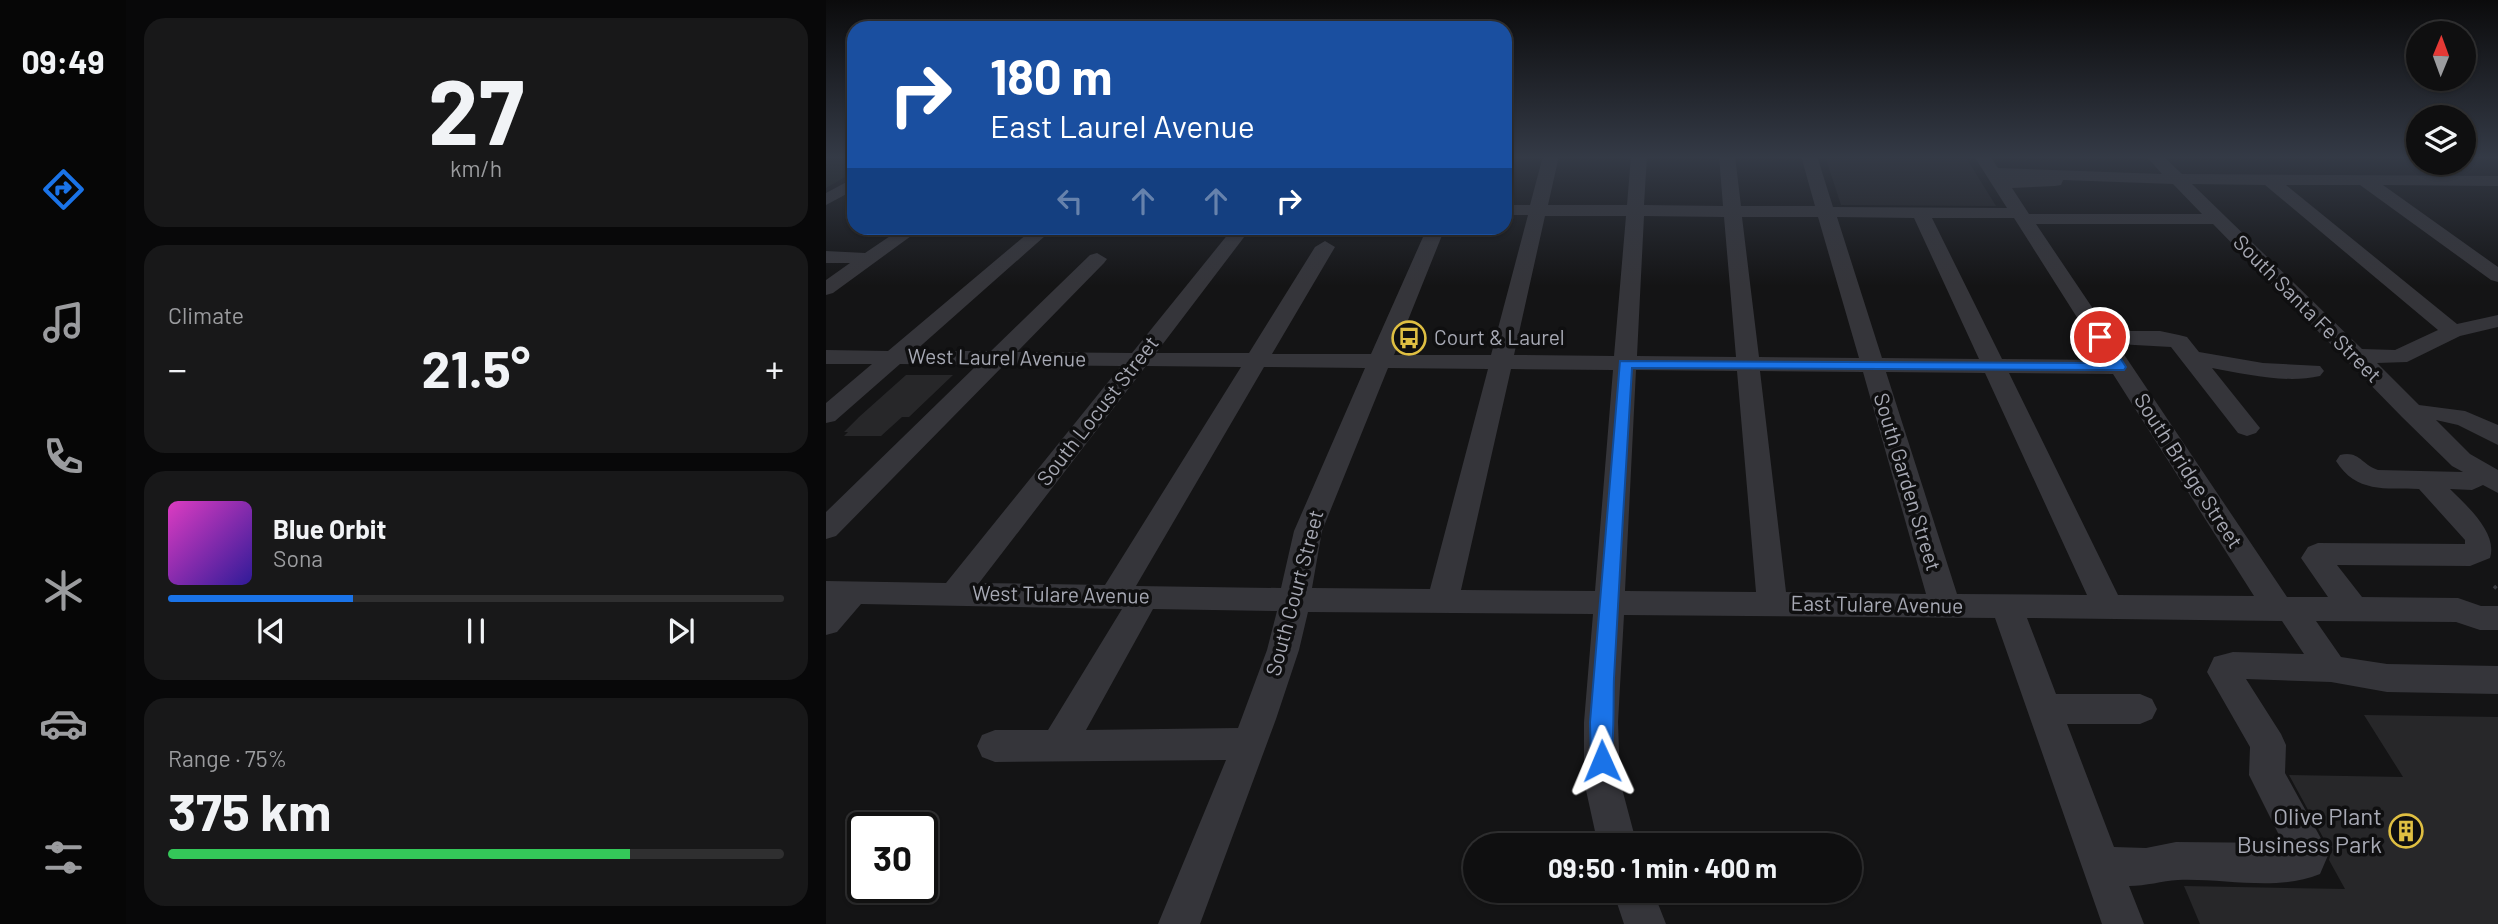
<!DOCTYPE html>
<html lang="en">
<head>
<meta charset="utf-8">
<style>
	body { margin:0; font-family:Barlow,sans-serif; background:#181819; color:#f1f3f6; height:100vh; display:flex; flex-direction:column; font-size:26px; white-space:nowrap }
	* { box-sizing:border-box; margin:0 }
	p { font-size:23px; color:#9b9c9f }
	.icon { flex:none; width:38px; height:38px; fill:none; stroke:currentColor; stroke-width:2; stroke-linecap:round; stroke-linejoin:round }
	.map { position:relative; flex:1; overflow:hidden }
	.panel { display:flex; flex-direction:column; gap:18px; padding:18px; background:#080809; width:700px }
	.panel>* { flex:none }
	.guide { position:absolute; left:21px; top:21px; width:665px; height:214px; border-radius:21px; box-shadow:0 2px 5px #0004,0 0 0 2px #2f2f30; background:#1a4fa0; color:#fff; overflow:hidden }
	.needle { width:46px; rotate:1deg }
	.controls { position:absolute; left:1580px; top:21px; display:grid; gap:14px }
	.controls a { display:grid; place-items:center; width:70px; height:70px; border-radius:50%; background:#0f0f10; box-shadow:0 2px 5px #0004,0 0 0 2px #2f2f30; font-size:35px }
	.speed { position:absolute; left:21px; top:812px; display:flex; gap:14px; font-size:35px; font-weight:700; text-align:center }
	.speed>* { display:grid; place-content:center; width:91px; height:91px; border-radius:50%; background:#0f0f10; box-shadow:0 2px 5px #0004,0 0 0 2px #2f2f30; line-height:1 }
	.speed .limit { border:4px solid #111; border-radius:10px; background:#fff; color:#111 }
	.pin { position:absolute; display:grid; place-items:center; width:60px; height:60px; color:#fff; margin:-30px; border:4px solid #fff; border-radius:50%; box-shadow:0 2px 7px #0007 }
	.me { position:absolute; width:77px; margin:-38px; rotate:359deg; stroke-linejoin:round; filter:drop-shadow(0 0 5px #0008) }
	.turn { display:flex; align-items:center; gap:24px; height:147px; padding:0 28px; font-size:32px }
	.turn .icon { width:91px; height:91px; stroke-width:2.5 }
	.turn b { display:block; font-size:49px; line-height:60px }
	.lanes { display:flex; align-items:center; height:66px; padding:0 28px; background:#0003; justify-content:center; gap:35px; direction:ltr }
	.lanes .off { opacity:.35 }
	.big { font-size:52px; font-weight:700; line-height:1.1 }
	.panel .card { flex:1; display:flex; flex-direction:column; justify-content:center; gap:10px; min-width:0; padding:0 24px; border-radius:21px; background:#181819 }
	.panel .dial { align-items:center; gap:0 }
	.dial b { font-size:91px; line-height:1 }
	.song { display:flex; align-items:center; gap:21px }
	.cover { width:84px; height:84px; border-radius:10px; background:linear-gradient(135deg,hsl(310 70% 55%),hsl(250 70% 35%)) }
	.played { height:7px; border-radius:4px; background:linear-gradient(90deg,#1a73e8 30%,#2f2f30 30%) }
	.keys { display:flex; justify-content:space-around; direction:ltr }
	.heat { display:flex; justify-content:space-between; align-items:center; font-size:38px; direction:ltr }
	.charge { height:10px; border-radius:5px; background:linear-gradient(90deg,#34c759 75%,#2f2f30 0) }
	.trip { position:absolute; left:637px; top:833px; width:399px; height:70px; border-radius:35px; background:#0f0f10; box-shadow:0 2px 5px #0004,0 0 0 2px #2f2f30; font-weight:700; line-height:70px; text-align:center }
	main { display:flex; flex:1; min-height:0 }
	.menu { display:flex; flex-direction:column; width:126px; justify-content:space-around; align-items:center; background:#060606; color:#9b9c9f }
	.menu .icon { width:49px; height:49px }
	.menu .active { color:#1a73e8 }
	.menu b { font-size:32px; color:#f1f3f6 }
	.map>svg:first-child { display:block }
</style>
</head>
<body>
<main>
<nav class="menu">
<b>09:49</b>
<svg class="icon active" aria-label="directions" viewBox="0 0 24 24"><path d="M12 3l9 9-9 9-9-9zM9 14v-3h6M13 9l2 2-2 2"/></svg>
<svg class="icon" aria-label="music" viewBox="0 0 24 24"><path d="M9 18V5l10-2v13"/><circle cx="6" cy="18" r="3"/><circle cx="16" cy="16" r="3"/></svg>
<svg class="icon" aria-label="phone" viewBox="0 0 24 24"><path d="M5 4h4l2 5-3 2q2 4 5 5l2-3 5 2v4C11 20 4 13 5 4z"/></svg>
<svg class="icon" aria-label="climate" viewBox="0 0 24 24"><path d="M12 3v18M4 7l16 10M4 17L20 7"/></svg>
<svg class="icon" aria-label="car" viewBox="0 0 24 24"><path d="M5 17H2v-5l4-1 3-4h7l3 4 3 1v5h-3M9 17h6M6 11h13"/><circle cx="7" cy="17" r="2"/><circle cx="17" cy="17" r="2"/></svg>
<svg class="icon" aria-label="filters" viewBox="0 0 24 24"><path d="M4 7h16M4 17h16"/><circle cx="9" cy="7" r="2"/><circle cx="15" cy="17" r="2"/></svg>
</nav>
<section class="panel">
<div class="card dial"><b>27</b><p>km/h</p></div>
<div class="card"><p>Climate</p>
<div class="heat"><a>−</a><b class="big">21.5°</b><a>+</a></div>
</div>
<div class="card">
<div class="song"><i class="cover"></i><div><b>Blue Orbit</b><p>Sona</p></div></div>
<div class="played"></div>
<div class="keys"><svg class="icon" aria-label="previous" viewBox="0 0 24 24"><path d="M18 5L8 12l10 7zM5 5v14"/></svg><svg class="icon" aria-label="pause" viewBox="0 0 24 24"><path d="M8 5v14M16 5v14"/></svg><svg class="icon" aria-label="next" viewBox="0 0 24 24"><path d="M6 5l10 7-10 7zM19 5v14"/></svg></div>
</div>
<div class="card"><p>Range · 75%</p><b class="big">375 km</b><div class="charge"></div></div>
</section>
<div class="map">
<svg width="1672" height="924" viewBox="0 0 1672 924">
	<rect width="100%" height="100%" fill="#141415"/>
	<path fill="#202022" d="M999,156H1139L1170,206L1015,205Z"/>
	<path fill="#1b201c" d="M0,156H28V172L0,188Z"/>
	<path fill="#272729" d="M80,375H127L83,417H76L55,436H18L22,432H18L33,417Z
		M1538,715L1672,717V924H1374L1358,886L1519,889L1503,860L1505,852L1463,775L1577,777Z"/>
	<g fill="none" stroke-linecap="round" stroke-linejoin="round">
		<path stroke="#3b3c41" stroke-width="3.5" stroke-dasharray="3.5 6" stroke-linecap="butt" d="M1668,586L1672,590"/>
		<path fill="#35353a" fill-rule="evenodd" d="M717,156H733L722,205H801L805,156H821L818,205L897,206L893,156H909L915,206H989L975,156H991L1007,207L1181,208L1148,156H1164L1172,168L1336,174L1320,156H1337L1356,174L1672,176V186L1557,185L1672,267V282L1665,280L1534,185H1460L1631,324L1672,315V327L1634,336L1581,362L1551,363L1593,405L1639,411L1672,425V445L1632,425L1610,420L1644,454L1672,470V493L1657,485L1646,490L1624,489C1641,506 1672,533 1664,558L1644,566L1511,565L1536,597L1632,598L1655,606H1672V630H1654L1630,622L1490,621L1515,657L1561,664L1672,666V694L1561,692L1505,682L1420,679L1455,734L1460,745L1459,773L1503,853L1494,874C1451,892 1398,878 1352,880C1336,881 1320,886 1303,886L1318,924H1276L1169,618L798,615L792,722L794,781L811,845H772L758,781V722L767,614L482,612L473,650L450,719L374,924H332L400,760L169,762L156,757L151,746L156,735L169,730H222L296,609L35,604L11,632L0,635V581L120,583L295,366L178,365L10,536L0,539V512L151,365L74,364L9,421L0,423V403L46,364H0V350L62,351L208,228H228L89,351H165L264,255L271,253L281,259L278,263L191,352L306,353L407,228H425L330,353H423L489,247L499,241L509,247L446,354H545L601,228H619L568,355H665L702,215H679V205H704ZM1237,180L1347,184L1376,214H1203L1186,188L1229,186L1235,185ZM1366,184L1439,185L1612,330L1569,350L1536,349ZM719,216H800L788,356L688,355ZM818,216L898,217L910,357L811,356ZM916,217H992L1033,358L933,357ZM1011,217L1088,218L1153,359L1056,358ZM1106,218H1188L1278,360L1176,359ZM1210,224H1387L1576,417L1626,466L1637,472L1552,470C1536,465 1533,450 1514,455L1510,461C1530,493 1559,488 1593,489L1639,540V544L1492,543L1482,547L1475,558L1502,597H1461L1291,344L1345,347L1412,433L1421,436L1430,433L1434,428L1386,368C1420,374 1460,384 1494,376L1498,371L1494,366L1437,363L1373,352L1361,337L1353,335L1334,331H1282ZM320,366L415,367L279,585L153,583ZM438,367L539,368L468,531L455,588L310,586ZM562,368L662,369L604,589L486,588L496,531ZM685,369L787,370L769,591L635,590ZM810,370L911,371L930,592L799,591ZM934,371L1037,372L1100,594L960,592ZM1060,372L1159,373L1261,595L1131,594ZM1183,373L1287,374L1428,596L1292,595ZM327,609L451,611L441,650L412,728L260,730ZM1201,618L1456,621L1478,654L1407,652L1388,657L1381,672L1424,747L1423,775L1457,843L1350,842L1320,848L1288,847L1241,724H1314L1326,719L1331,709L1326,699L1314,694H1230Z
			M28,178V190L0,205V193Z
			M76,228H96L7,293L0,295V280L24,263H0V251L39,253Z
			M787,891H827L840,924H798Z"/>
	</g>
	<linearGradient id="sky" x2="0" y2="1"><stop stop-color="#0b0b0c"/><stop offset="0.55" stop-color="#343a46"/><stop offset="1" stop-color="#343a46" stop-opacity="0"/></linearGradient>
	<rect width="1672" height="286" fill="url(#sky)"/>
	<path fill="#1a73e8" stroke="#114b97" stroke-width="2" d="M1274,333L1279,334L1300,367L1298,370L806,368C800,471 793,575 788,678C787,697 789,756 783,768L776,771L768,768L765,761L764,722L794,361L1284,363L1267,337Z"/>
	<defs>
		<symbol id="bus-ring" viewBox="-11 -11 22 22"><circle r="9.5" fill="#0f0f10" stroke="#dfbf42" stroke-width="1.5"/><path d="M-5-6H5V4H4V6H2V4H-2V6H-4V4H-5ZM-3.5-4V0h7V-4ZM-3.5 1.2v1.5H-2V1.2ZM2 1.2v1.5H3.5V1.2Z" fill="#dfbf42"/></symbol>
		<symbol id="building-ring" viewBox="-11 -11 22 22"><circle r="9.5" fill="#0f0f10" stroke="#dfbf42" stroke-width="1.5"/><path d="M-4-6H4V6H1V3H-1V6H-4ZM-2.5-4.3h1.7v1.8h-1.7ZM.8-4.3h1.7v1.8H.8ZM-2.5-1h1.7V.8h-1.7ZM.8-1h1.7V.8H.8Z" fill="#dfbf42"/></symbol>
	</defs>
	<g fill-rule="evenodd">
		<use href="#bus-ring" x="564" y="319" width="38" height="38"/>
		<use href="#building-ring" x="1561" y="812" width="38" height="38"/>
	</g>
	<g text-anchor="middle" stroke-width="7" stroke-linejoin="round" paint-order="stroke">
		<g font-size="21" fill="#a7a9b4" stroke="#0f0f10">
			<text transform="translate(1481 309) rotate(45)" y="7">South Santa Fe Street</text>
			<text transform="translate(171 358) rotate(1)" y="7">West Laurel Avenue</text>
			<text transform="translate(272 411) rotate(-52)" y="7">South Locust Street</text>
			<text transform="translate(1362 471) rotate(57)" y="7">South Bridge Street</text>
			<text transform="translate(1081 482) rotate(73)" y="7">South Garden Street</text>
			<text transform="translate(469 593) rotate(-75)" y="7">South Court Street</text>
			<text transform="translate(235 595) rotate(1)" y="7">West Tulare Avenue</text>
			<text transform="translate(1051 605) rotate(1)" y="7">East Tulare Avenue</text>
		</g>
		<g font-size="21" fill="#a7a9b4" stroke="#0f0f10" text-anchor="start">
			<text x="608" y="345">Court &amp; Laurel</text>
		</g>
		<g font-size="24" fill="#a7a9b4" stroke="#0f0f10" text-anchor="end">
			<text x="1556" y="825">Olive Plant<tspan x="1556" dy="28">Business Park</tspan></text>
		</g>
	</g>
</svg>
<div class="controls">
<a><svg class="needle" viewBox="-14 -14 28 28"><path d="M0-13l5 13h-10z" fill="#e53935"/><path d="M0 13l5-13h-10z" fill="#9b9c9f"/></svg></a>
<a><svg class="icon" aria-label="layers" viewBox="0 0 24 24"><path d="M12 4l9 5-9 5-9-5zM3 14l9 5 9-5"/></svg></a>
</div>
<div class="speed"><div class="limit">30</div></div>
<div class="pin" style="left:1274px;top:337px;background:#d93025"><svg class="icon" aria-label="arrive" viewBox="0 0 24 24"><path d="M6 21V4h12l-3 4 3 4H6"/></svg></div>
<svg class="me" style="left:776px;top:761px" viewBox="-20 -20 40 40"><path d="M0-17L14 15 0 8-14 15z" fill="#1a73e8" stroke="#fff" stroke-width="4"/></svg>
<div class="trip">09:50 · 1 min · 400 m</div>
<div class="guide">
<div class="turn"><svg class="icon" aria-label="right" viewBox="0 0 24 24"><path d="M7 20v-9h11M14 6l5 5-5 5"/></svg><div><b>180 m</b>East Laurel Avenue</div></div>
<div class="lanes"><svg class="icon off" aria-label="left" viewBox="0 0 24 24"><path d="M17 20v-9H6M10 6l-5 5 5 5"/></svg><svg class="icon off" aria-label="ahead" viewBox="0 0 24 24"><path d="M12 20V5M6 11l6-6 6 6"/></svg><svg class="icon off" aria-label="ahead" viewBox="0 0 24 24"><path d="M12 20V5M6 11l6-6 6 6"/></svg><svg class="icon" aria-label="right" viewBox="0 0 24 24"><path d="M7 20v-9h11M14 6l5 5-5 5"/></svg></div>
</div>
</div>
</main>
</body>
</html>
